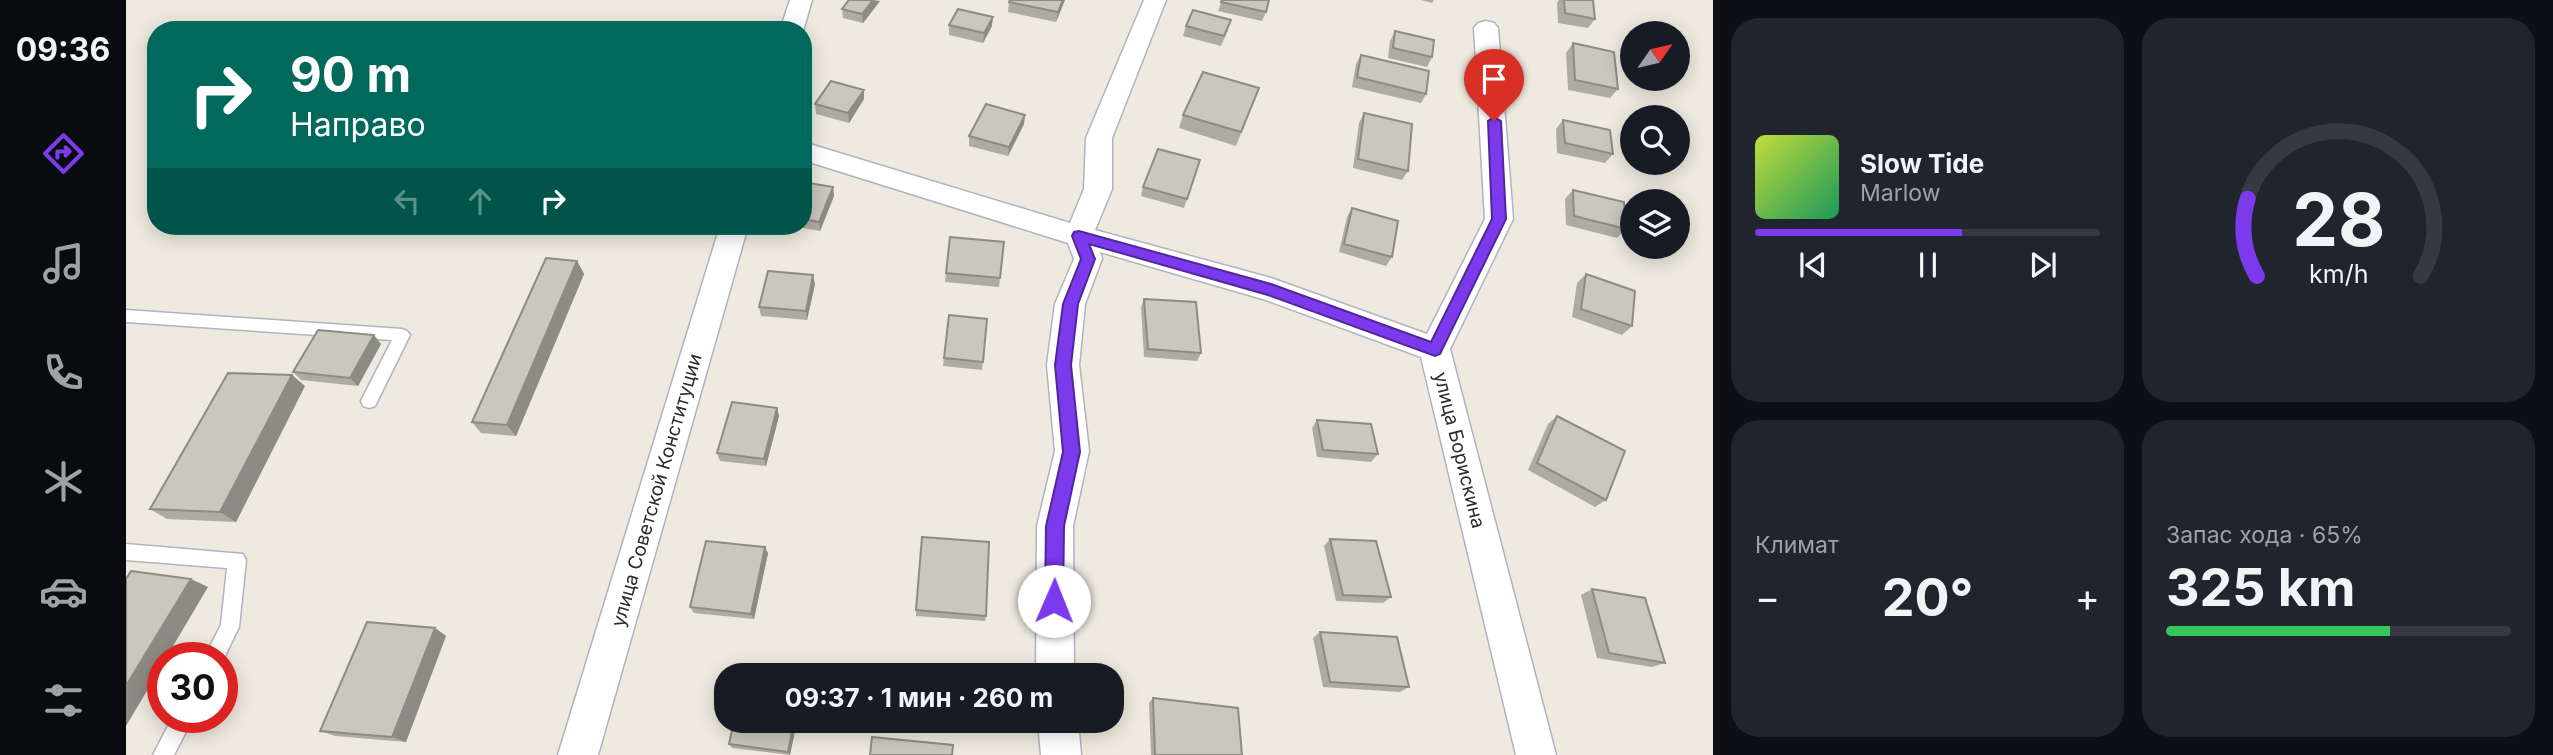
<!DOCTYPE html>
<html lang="ru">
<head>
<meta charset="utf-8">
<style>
	body { margin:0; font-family:Inter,sans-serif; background:#20242c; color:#f1f3f6; height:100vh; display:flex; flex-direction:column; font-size:26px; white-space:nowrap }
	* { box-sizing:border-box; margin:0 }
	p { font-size:23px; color:#9ea1a6 }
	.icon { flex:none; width:38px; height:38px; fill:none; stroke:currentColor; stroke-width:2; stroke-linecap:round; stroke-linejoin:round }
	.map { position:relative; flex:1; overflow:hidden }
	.sheet { display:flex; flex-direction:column; gap:18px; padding:18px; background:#0d0f14; width:840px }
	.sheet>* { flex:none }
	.banner { position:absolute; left:21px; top:21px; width:665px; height:214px; border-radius:28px; box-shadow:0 4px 18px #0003; background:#00695c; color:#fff; overflow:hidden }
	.needle { width:46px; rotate:56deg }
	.tools { position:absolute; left:1494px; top:21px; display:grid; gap:14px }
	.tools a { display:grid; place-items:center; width:70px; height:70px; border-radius:50%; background:#171b24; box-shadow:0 4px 18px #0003; font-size:35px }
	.speed { position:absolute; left:21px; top:642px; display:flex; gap:14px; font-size:35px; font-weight:700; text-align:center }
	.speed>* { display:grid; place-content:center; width:91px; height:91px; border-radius:50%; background:#171b24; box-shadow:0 4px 18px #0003; line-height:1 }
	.speed .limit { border:10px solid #d22; background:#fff; color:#111 }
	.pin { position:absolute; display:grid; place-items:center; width:60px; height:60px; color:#fff; margin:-72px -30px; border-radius:50% 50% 50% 0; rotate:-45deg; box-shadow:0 0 7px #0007 }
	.pin .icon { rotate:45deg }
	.me { position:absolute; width:77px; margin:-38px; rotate:1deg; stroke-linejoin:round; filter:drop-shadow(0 0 5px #0008) }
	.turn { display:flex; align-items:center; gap:24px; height:147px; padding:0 28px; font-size:32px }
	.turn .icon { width:91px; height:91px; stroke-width:2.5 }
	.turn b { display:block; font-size:49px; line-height:60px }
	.lanes { display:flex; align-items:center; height:66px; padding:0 28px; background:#0003; justify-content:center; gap:35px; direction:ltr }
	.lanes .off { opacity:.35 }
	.big { font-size:52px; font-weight:700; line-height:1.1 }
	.sheet .card { flex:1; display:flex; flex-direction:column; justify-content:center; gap:10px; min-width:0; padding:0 24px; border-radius:28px; background:#20242c }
	.sheet .dial { align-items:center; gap:0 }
	.dial svg { height:182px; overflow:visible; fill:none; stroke:#363941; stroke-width:7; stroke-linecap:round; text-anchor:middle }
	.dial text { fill:#f1f3f6; stroke:none }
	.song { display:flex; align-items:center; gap:21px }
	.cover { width:84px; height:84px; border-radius:10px; background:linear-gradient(135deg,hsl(70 70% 55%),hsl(150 70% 35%)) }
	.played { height:7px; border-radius:4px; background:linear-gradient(90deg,#7c3aed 60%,#363941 60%) }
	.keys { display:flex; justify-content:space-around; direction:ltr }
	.heat { display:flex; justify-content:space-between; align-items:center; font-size:38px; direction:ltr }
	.charge { height:10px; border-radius:5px; background:linear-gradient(90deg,#34c759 65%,#363941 0) }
	.sheet .tiles { flex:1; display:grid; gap:18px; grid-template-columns:repeat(2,1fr) }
	.trip { position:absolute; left:588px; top:663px; width:410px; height:70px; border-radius:28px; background:#171b24; box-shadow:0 4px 18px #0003; font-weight:700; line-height:70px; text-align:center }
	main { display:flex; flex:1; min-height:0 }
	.menu { display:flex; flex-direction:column; width:126px; justify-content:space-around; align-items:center; background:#090b0e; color:#9ea1a6 }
	.menu .icon { width:49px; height:49px }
	.menu .current { color:#7c3aed }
	.menu b { font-size:32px; color:#f1f3f6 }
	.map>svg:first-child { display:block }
</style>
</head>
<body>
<main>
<nav class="menu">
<b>09:36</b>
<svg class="icon current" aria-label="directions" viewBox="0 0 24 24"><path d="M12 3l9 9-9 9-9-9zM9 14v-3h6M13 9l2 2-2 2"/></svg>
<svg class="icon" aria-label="music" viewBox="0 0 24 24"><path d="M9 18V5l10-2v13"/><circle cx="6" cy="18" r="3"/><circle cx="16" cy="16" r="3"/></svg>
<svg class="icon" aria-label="phone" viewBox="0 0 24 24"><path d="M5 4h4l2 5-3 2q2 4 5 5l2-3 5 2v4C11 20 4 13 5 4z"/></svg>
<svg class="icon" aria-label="climate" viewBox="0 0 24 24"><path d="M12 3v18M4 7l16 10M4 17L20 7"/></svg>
<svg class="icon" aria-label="car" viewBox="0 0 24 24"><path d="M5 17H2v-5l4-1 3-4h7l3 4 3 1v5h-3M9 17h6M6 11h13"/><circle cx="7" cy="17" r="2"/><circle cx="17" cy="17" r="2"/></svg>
<svg class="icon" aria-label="filters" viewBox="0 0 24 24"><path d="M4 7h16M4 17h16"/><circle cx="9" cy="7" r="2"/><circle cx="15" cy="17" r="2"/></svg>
</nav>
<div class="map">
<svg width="1587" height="755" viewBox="0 0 1587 755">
	<rect width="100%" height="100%" fill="#eeeadf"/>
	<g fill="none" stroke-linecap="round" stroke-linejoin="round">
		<defs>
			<path id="service" d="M0,310L276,329L281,331L284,335L249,406L243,408L237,406L235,401L266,340L0,322Z
				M0,544L117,554L120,560L113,627L96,662V658H78L95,625L101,568L0,560Z
				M46,718H67L48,755H27Z"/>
			<path id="minor" d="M664,0H686L677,31L654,30Z
				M1018,0H1040L986,138V189L969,230L1145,278L1301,334L1359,219L1348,28L1352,23L1360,21L1368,23L1372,28L1387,219L1324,349L1430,755H1390L1295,357L1140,300L974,252L976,259L959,304L953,365L963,451L947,526L948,676H910L911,526L929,451L921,365L929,304L948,259L942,243L677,160V142L944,223L958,189L960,138Z
				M594,226H622L472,755H432Z
				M912,721H952L955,755H915Z"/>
		</defs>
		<use href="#service" stroke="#b2b2c0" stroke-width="3"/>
		<use href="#minor" stroke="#b2b2c0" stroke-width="3"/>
		<use href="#service" fill="#fff" fill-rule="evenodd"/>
		<use href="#minor" fill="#fff" fill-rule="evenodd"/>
	</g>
	<path fill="#adaca3" d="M939,0L930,22L882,12L883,2Z
		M1096,0L1140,12L1136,21L1092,11Z
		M1295,0H1308L1306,3Z
		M1433,0H1467L1469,19L1462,28L1432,23L1431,3Z
		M754,1L737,23L717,18L716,9Z
		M823,25L866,26L857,43L823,35Z
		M1060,26L1102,30L1095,46L1057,36Z
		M1269,31L1306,57L1301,67L1262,58L1264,41Z
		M1447,43L1492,89L1484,98L1442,90L1440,53Z
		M1235,55L1300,94L1295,103L1226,87L1230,64Z
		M1133,88L1110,146L1053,128L1057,115Z
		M738,90V99L723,123L690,114L689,104Z
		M1238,113L1282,171L1276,180L1227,168L1233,123Z
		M1437,120L1487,154L1479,163L1431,153L1430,129Z
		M898,124L882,156L843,146V136Z
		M1074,160L1058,208L1015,196L1017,187Z
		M677,182L707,187L708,196L694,231L665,226H677Z
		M1447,190L1500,229L1491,238L1440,225L1439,199Z
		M1226,208L1266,257L1260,266L1213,252L1221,217Z
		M878,242L873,287L819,282L820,273Z
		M451,261L458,274L390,436L355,433L346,422Z
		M1460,274L1506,326L1496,335L1446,317L1451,283Z
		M689,284L681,320L635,316L633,307Z
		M1018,299L1075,353L1071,361L1018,357L1015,307Z
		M861,319L856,370L817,366L818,358Z
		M255,344L232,386L175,380L167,372Z
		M179,386L110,522L41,519L24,509Z
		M651,408L653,416L640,466L594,461L591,453Z
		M1431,416L1480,500L1469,507L1402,470L1422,424Z
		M1191,420L1252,454L1245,462L1191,457L1186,428Z
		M1204,539L1265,597L1257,603L1210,601L1198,546Z
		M642,553L628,619L568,613L564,607Z
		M1466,589L1539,663L1526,667L1471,658L1455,595Z
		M790,610L860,616L859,621L790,616Z
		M309,628L320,636L280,742L209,736L194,731Z
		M1194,632L1283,687L1274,692L1197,687L1187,638Z
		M1027,698L1116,755H1025L1023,703Z
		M671,721L664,755L606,748L603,744Z"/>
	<path fill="#8d8c84" d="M747,0L754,1L737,23L736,14Z
		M937,0H939L930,22L932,12Z
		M867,17L866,26L857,43L858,33Z
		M738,90V99L723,123L722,113Z
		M899,115L898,124L882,156L883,147Z
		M707,187L708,196L694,231L693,222Z
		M451,261L458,274L390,436L381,425Z
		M687,275L689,284L681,320L680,311Z
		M248,335L255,344L232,386L224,378Z
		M166,375L179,386L110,522L94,512Z
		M651,408L653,416L640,466L638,459Z
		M639,547L642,553L628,619L625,614Z
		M65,579L82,587L40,658H37V664L0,726V686Z
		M309,628L320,636L280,742L266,737Z
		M668,721H671L664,755L662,752Z"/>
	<path fill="#c9c8bd" stroke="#8d8c84" stroke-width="2" d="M723,0H747L736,14L716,9Z
		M884,0H937L932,12L883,2Z
		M1096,0H1143L1140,12L1095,2Z
		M1438,0H1467L1469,19L1439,13Z
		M832,9L867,17L858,33L823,25Z
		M1067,10L1105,20L1098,36L1060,26Z
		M1269,31L1308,40L1306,57L1267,48Z
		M1447,43L1488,52L1492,89L1449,80Z
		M1235,55L1303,71L1300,94L1231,77Z
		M1077,72L1133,88L1115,132L1057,115Z
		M705,81L738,90L722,113L689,104Z
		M860,104L899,115L883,147L843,136Z
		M1238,113L1286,124L1282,171L1232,159Z
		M1437,120L1484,130L1487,154L1439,143Z
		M1032,149L1074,160L1061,199L1017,187Z
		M677,182L707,187L693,222L677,219Z
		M1447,190L1498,202L1500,229L1448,216Z
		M1226,208L1272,221L1266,257L1218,244Z
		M824,237L878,242L874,278L820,273Z
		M420,258L451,261L381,425L346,422Z
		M642,271L687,275L680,311L633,307Z
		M1460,274L1509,291L1506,326L1455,309Z
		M1018,299L1070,302L1075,353L1022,349Z
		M823,315L861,319L857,362L818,358Z
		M192,330L248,335L224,378L167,372Z
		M102,373L166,375L94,512L24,509Z
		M606,402L651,408L638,459L591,453Z
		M1431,416L1499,451L1480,500L1411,463Z
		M1191,420L1245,424L1252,454L1197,450Z
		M796,537L863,542L860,616L790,610Z
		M1204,539L1250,541L1265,597L1217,595Z
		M580,541L639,547L625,614L564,607Z
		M5,571L65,579L0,686V579Z
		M1466,589L1519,598L1539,663L1483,653Z
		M241,622L309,628L266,737L194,731Z
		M1194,632L1271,637L1283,687L1204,682Z
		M618,674L635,676H618Z
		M1027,698L1112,708L1116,755H1029Z
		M608,721H668L662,752L603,744Z
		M746,737L827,745L826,755H744Z"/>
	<path fill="#7c3aed" stroke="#51269a" stroke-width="2" d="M1368,117L1375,121L1380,219L1314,354L1309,356L1142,295L963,244L969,259L952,304L945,365L954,452L938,526L937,601L934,607L928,610L921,607L919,601L920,526L937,452L929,365L937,304L955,259L946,236L948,232L953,231L1145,284L1305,342L1366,219L1362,121Z"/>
	<g text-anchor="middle" stroke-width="5" stroke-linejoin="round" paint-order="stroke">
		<g font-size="19" fill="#2c2c2c" stroke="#fff">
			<text transform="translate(1334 450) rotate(76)" y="7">улица Борискина</text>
			<text transform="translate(530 490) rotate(-74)" y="7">улица Советской Конституции</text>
		</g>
	</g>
</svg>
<div class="tools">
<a><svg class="needle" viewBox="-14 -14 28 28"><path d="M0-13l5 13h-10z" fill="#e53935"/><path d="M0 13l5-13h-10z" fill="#9ea1a6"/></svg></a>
<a><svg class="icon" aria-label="search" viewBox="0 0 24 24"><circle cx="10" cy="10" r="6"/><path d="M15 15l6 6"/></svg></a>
<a><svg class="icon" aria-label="layers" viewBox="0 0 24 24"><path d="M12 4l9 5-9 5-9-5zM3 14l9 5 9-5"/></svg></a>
</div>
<div class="speed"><div class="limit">30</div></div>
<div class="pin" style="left:1368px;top:121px;background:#d93025"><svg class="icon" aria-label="arrive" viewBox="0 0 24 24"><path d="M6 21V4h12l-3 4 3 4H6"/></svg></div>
<svg class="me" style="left:928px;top:601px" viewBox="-20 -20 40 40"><circle r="19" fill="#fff"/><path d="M0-13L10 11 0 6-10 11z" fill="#7c3aed"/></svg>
<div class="trip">09:37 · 1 мин · 260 m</div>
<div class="banner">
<div class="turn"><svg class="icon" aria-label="right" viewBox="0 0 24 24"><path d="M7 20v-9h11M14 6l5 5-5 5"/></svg><div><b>90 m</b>Направо</div></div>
<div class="lanes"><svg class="icon off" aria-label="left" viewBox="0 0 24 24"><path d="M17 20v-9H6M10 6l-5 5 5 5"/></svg><svg class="icon off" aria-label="ahead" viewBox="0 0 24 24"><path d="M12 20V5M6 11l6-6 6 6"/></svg><svg class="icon" aria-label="right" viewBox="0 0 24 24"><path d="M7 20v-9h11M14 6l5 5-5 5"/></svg></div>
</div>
</div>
<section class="sheet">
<div class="tiles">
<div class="card">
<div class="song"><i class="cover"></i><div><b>Slow Tide</b><p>Marlow</p></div></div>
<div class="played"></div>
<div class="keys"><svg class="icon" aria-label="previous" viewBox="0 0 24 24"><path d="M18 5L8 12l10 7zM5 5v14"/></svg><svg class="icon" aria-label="pause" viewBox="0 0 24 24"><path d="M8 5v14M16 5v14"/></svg><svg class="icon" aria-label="next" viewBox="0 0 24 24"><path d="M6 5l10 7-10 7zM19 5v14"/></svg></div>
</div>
<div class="card dial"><svg viewBox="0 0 100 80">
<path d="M14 69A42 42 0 1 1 86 69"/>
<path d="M14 69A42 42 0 0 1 10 35" stroke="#7c3aed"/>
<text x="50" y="56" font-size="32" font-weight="700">28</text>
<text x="50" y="72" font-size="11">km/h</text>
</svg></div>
<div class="card"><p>Климат</p>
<div class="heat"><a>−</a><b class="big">20°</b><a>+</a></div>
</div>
<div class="card"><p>Запас хода · 65%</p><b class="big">325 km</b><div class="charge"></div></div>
</div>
</section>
</main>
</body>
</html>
